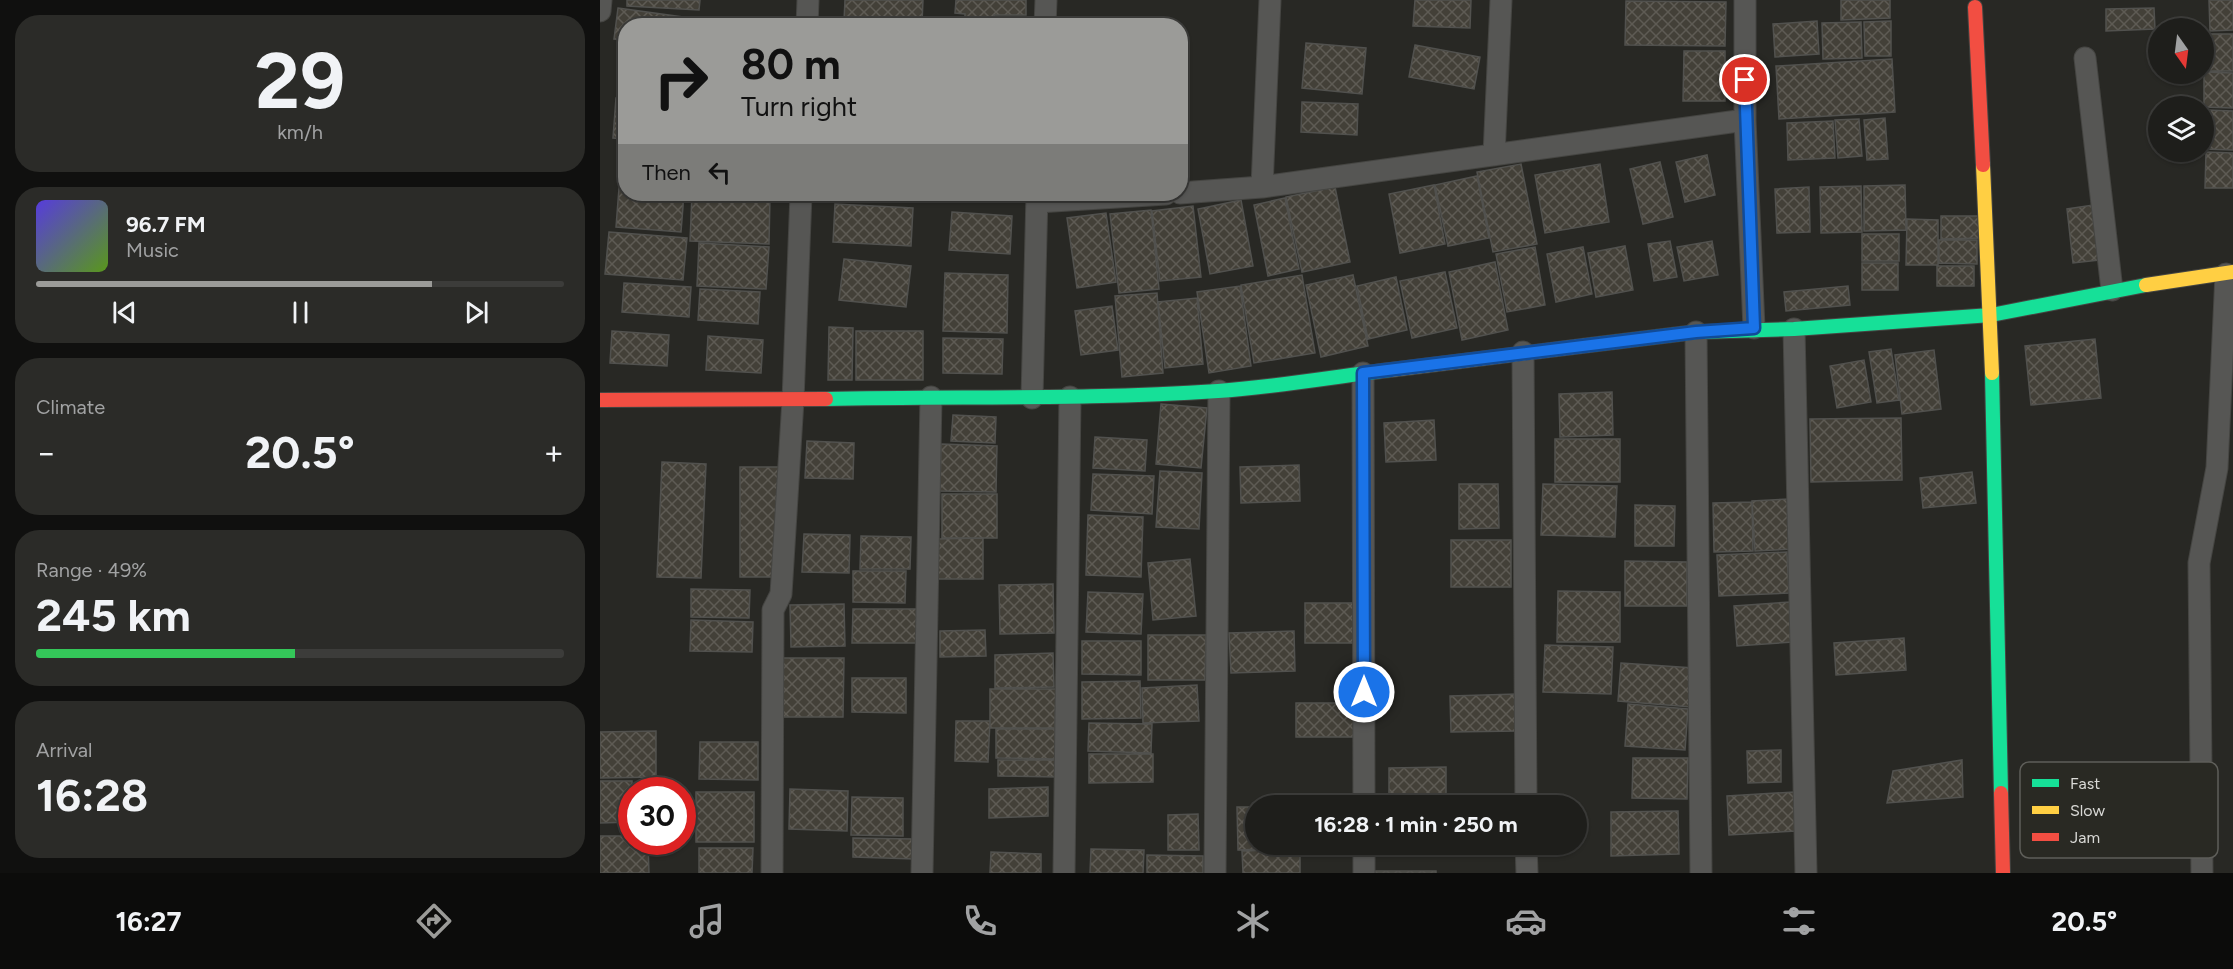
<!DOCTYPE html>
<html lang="en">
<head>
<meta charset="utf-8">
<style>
	body { margin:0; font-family:Figtree,sans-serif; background:#2b2b28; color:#f1f3f6; height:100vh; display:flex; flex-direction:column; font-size:22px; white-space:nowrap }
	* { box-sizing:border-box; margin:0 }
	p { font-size:20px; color:#a1a2a3 }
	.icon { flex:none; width:33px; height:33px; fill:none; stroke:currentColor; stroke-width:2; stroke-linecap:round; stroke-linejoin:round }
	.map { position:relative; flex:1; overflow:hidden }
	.panel { display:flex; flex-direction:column; gap:15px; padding:15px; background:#10100f; width:600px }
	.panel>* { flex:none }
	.top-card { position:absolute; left:18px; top:18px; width:570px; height:183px; border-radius:24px; box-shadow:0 2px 4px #0004,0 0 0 2px #3c3c3a; background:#9b9b98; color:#111; overflow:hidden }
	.needle { width:39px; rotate:166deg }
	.fabs { position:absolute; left:1548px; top:18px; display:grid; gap:12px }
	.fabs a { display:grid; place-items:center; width:66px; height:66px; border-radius:50%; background:#1e1e1b; box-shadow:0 2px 4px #0004,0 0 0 2px #3c3c3a; font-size:30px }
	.speed { position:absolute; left:18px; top:777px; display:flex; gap:12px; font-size:30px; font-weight:700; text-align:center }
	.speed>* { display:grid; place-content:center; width:78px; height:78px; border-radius:50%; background:#1e1e1b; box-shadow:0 2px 4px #0004,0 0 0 2px #3c3c3a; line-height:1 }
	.speed .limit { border:9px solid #d22; background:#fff; color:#111 }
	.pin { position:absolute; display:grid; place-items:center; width:51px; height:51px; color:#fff; margin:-26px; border:3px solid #fff; border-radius:50%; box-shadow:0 2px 6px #0007 }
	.me { position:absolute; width:66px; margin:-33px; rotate:0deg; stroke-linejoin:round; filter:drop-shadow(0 0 4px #0008) }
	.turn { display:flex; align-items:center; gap:21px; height:126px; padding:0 24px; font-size:27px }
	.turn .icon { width:78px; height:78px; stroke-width:2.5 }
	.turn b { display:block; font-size:42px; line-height:51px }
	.then { display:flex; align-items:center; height:57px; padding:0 24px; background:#0003; gap:12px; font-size:22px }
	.big { font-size:45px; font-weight:700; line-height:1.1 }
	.panel .widget { flex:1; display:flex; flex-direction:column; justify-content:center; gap:9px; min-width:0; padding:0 21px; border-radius:24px; background:#2b2b28 }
	.panel .dial { align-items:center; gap:0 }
	.dial b { font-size:78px; line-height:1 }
	.song { display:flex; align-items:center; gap:18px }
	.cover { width:72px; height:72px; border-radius:9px; background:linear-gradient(135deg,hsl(250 70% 55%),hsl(90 70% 35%)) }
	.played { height:6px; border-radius:3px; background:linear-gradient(90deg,#9b9b98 75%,#3c3c3a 75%) }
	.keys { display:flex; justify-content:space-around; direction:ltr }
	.heat { display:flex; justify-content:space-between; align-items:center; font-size:33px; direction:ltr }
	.charge { height:9px; border-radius:4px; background:linear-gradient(90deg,#34c759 49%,#3c3c3a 0) }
	.trip { position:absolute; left:645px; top:795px; width:342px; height:60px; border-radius:30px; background:#1e1e1b; box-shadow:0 2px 4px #0004,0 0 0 2px #3c3c3a; font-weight:700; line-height:60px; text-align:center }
	.tab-bar { display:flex; height:96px; justify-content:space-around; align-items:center; background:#0c0c0b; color:#a1a2a3 }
	.tab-bar .icon { width:42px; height:42px }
	.tab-bar .on { color:#9b9b98 }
	.tab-bar b { font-size:27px; color:#f1f3f6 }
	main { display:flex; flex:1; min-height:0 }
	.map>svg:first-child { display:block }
</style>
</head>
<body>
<main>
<section class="panel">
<div class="widget dial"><b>29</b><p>km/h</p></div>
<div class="widget">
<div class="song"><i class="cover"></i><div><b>96.7 FM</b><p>Music</p></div></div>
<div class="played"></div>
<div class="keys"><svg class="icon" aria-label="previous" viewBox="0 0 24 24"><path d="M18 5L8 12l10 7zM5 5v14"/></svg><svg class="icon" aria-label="pause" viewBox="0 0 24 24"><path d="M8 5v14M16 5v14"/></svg><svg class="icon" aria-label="next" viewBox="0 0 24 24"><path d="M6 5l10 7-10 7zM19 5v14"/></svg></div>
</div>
<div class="widget"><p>Climate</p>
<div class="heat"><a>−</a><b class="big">20.5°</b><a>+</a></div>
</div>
<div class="widget"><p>Range · 49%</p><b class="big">245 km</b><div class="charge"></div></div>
<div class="widget"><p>Arrival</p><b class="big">16:28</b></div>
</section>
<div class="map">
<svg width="1633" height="873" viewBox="0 0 1633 873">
	<defs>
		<pattern id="building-cross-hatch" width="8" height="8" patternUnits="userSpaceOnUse" patternTransform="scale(1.5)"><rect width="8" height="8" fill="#434038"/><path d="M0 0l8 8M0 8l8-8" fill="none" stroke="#5e5b54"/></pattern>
	</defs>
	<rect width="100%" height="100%" fill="#282824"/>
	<path fill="url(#building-cross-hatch)" stroke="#51514e" stroke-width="1.5" d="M27,0H100L99,10L27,6Z
		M245,0H323L322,23L244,21Z
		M356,0H426V15H394L393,26H355L365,25V14L355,13Z
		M815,0H871L870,28L813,26Z
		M1241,0H1290V18L1241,20Z
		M1609,0H1633V30L1610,31Z
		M1026,1L1126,2L1125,46L1025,45Z
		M18,8L90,18L89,26H26V40L14,39Z
		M1554,8L1555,29L1506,31V9Z
		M1217,21L1219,54L1175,57L1173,24Z
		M1291,21V56H1265L1264,22Z
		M1261,22L1262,58L1223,59L1222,23Z
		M1607,34H1633V71H1607Z
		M706,43L766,48L762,94L702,88Z
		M815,45L880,57L874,89L809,77Z
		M1084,51H1125V101H1083Z
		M1292,59L1295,112L1179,119L1176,66Z
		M1604,72L1633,73V108L1604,107Z
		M16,98L26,99V139L13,138Z
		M702,102L758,104L757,135L701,132Z
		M1607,110L1633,111V150L1605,149Z
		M1285,118L1288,159L1267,160L1264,120Z
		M1259,119L1262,156L1238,158L1235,120Z
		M1233,121L1235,158L1188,160L1187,123Z
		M1606,152L1633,153V188H1605Z
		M1107,155L1115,195L1085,202L1076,162Z
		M1060,162L1073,217L1043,224L1030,169Z
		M921,164L937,244L893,252L877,172Z
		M1000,164L1009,222L945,233L935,175Z
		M877,176L889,238L848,246L835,185Z
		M834,185L845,244L800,253L789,194Z
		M1305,185L1306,230L1264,231V186Z
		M1261,186L1262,232L1221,233L1220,187Z
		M735,187L750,262L702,272L686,197Z
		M1209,187L1210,232L1177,233L1175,189Z
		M19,188L26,189V194H84L81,232L16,227Z
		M92,194L170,196L169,244L90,241Z
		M685,198L699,269L668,276L654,205Z
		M641,200L653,266L610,274L598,209Z
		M235,204L313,208L311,246L233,242Z
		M1493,205L1499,260L1473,263L1467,209Z
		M593,206L601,277L560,281L552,211Z
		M551,210L559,289L519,293L510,214Z
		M352,212L412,216L410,254L349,250Z
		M506,213L516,282L477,288L467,218Z
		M1341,216H1380L1381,238L1341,239Z
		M1307,219L1338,220V265H1306Z
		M9,232L87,238L83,280L5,274Z
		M1262,234H1299V261H1262Z
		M1339,240H1377V264L1339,263Z
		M1070,241L1077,277L1054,281L1048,244Z
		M1112,241L1118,275L1084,281L1077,247Z
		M99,243L169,247L166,289L97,286Z
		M1025,246L1033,290L996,297L988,253Z
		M935,247L945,305L907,312L896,254Z
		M983,247L992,294L956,302L947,254Z
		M244,259L311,266L306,307L239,300Z
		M895,262L908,330L862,340L849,272Z
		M1262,263H1298V290H1262Z
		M1337,266H1374V286H1337Z
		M845,272L857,328L812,338L800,281Z
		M345,273L408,275L407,333L343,331Z
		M702,275L715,353L654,363L641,285Z
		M753,275L768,346L721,357L706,285Z
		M796,277L807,330L768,339L757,286Z
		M24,283L91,287L89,317L22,312Z
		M640,286L651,366L609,373L597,292Z
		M1248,286L1250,305L1186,311L1184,292Z
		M100,289L160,292L158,324L98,320Z
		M557,293L563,373L522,377L515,296Z
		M597,298L603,364L565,368L558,302Z
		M512,306L518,350L481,355L475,311Z
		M229,327L253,328L252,380H228Z
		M12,331L69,335L67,366L10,363Z
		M256,331H323V380H256Z
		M108,336L163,340L161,373L106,370Z
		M343,338L403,339L402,374L343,373Z
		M1495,339L1501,398L1431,405L1425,346Z
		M1291,349L1299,400L1277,403L1269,352Z
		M1334,350L1341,409L1302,414L1295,355Z
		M1264,360L1271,402L1237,408L1230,366Z
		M1012,392L1013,435L960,437L959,394Z
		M561,404L607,408L601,468L556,464Z
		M353,415L396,417L395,443L351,441Z
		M1301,418L1302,480L1211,482L1210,419Z
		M834,420L836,460L786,462L784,423Z
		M495,437L547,440L545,471L493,468Z
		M955,439H1020V482H955Z
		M207,441L254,443L253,479L205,478Z
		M341,444L397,446L396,492L340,491Z
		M62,462L106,464L101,578L57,577Z
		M699,465L700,501L641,503L640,467Z
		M140,467H179V577H140Z
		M560,471L602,473L599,529L556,527Z
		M1372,472L1376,503L1323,508L1320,478Z
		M493,474L554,476L552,514L491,510Z
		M859,484H898L899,528L859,529Z
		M943,484L1017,486L1015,537L941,535Z
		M342,494H397V538H342Z
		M1189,499L1192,549L1155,551L1152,501Z
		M1152,502L1153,551L1114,552L1113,503Z
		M1035,505L1075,506L1074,546H1035Z
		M488,515L543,517L541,577L486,575Z
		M204,534L250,535L249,573L202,572Z
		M261,536L311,537L310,569H260Z
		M383,538V579H335V539Z
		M851,540H911V587H851Z
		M1187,552L1189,593L1119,596L1117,555Z
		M590,559L596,616L553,620L548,563Z
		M1025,561L1087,562V606H1025Z
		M253,571H306L305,603L253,602Z
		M453,584L454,633L400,634L399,585Z
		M91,589L150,590L149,618L91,617Z
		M958,591L1020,592V642H957Z
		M488,592L543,594L541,634L486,632Z
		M1190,602L1193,642L1137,646L1134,606Z
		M705,603H758V643H705Z
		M244,604L245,646L191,647L190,605Z
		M253,609H318V643H252Z
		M91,620L153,622L152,652L90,651Z
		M385,630L386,656L340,657V631Z
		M694,631L695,671L631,673L629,633Z
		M548,635H606L605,680H548Z
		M1304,638L1306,670L1236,675L1234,643Z
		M482,641H541V675L482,674Z
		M945,645L1013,647L1011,694L943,692Z
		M453,653L454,687L395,688V655Z
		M183,658H244L243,717H183Z
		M1021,663L1094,668L1091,707L1018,701Z
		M252,678H306V713L252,712Z
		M540,681L541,718L482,719V682Z
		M597,685L599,721L543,723L542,688Z
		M390,689H456L455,728H390Z
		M917,694L918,731L851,732L850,696Z
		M696,703H762V737H696Z
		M1028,704L1088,709L1085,750L1025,746Z
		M356,721H390L388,762L355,761Z
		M489,723L552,724L551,753L488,751Z
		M396,729H455V759L396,758Z
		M56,731V777L0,778V732Z
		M100,742H158V780L99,779Z
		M1181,750V782L1148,783L1147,751Z
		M489,754H553V782L489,783Z
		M1033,758H1088L1087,799L1032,798Z
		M398,760H457V777L398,776Z
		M1362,760L1363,797L1287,803L1293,771Z
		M846,767V803L789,804V768Z
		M0,781H32V822L0,823Z
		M448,787V816L389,818V789Z
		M190,789L248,791L247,831L189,829Z
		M96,792H154V842H96Z
		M1194,792L1196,831L1129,835L1127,796Z
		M252,797L303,798V836L251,835Z
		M637,807H656V844H696V848L638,850Z
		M1078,811L1079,854L1011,856V812Z
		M598,814L599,850H568V815Z
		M0,836H32V842H48L49,873H0Z
		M253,838L314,839V859L253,857Z
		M99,848H153L152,873H99Z
		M491,849L544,850L543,873H490Z
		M700,849V873H643L642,851Z
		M391,852L441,854V873H390Z
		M547,855L603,856V873H547Z
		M772,871H836V873H772Z"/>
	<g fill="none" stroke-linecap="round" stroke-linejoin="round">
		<defs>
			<path id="street" d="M1145,0V120L1154,328
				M0,11L1,0
				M207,26L208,0
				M445,26L446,0
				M1485,58L1512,290
				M894,155L901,0
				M662,187L670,0
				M580,193L662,187L1145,120
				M437,202L566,194
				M1194,329L1206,873
				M1096,332L1101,873
				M923,352L926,806
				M763,373L764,806
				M432,398L437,194
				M764,844V873
				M926,844L927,873
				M172,873L173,610L181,594L193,400L201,194
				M322,873L331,397
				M464,873L470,397
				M615,873L619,391
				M1602,873L1599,563L1617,468L1626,274"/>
			<path id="fast" d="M990,345L1096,332L1194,329L1391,315L1546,285
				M1392,373L1401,793
				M226,399C357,396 488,400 618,391C675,387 733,377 790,370"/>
			<path id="slow" d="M1383,165L1392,373
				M1546,285L1633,272
				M790,370L990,345"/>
			<path id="jam" d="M1375,7L1383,165
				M0,400L226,399
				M1401,793L1403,873"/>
		</defs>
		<use href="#street" stroke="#454542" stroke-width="23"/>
		<use href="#fast" stroke="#454542" stroke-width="16"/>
		<use href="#slow" stroke="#454542" stroke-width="16"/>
		<use href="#jam" stroke="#454542" stroke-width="16"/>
		<use href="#street" stroke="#565654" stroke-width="21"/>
		<use href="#fast" stroke="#16e098" stroke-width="14"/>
		<use href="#slow" stroke="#ffcf43" stroke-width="14"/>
		<use href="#jam" stroke="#f24e42" stroke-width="14"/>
	</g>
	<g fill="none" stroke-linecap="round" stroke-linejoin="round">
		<defs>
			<path id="route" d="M764,692L763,373L1096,332L1154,328L1145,80"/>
		</defs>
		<use href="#route" stroke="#114b97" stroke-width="15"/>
		<use href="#route" stroke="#1a73e8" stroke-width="10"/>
	</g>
	<rect x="1420" y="762" width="198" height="96" rx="9" fill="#292923" stroke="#5e5e59" stroke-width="1.5"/>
	<rect x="1432" y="779" width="27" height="8" fill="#16e098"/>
	<rect x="1432" y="806" width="27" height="8" fill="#ffcf43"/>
	<rect x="1432" y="833" width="27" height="8" fill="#f24e42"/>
	<g font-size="16" fill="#d9d9d6">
		<text x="1470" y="789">Fast</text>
		<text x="1470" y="816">Slow</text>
		<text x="1470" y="843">Jam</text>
	</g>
</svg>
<div class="fabs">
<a><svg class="needle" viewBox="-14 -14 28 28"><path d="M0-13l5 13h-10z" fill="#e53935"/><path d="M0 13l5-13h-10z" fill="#a1a2a3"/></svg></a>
<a><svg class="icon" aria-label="layers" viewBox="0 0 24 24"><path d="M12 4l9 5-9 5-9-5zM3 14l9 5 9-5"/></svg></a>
</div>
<div class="speed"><div class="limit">30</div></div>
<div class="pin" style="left:1145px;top:80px;background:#d93025"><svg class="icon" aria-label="arrive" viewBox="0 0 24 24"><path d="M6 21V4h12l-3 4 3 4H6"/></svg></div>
<svg class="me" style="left:764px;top:692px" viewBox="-20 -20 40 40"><circle r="17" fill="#1a73e8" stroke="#fff" stroke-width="3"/><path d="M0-11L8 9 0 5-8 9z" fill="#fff"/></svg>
<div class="trip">16:28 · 1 min · 250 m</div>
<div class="top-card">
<div class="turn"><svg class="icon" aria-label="right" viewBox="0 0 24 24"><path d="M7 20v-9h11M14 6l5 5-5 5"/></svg><div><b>80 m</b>Turn right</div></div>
<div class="then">Then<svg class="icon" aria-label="left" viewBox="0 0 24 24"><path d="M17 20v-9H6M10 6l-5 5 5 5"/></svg></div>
</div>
</div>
</main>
<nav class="tab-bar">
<b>16:27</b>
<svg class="icon on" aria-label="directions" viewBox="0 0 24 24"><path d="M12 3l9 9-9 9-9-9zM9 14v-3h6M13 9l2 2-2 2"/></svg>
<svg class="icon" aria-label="music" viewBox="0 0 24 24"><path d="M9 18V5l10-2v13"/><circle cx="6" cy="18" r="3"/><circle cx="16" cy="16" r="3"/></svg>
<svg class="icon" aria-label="phone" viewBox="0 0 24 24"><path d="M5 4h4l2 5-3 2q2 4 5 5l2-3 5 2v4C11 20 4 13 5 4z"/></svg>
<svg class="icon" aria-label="climate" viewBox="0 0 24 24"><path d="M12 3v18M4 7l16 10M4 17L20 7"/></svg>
<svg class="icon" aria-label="car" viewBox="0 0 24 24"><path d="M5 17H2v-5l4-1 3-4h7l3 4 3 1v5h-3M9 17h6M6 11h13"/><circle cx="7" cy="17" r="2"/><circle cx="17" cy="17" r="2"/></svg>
<svg class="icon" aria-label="filters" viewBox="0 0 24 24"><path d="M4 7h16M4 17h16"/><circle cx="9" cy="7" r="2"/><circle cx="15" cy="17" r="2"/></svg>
<b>20.5°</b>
</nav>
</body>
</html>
